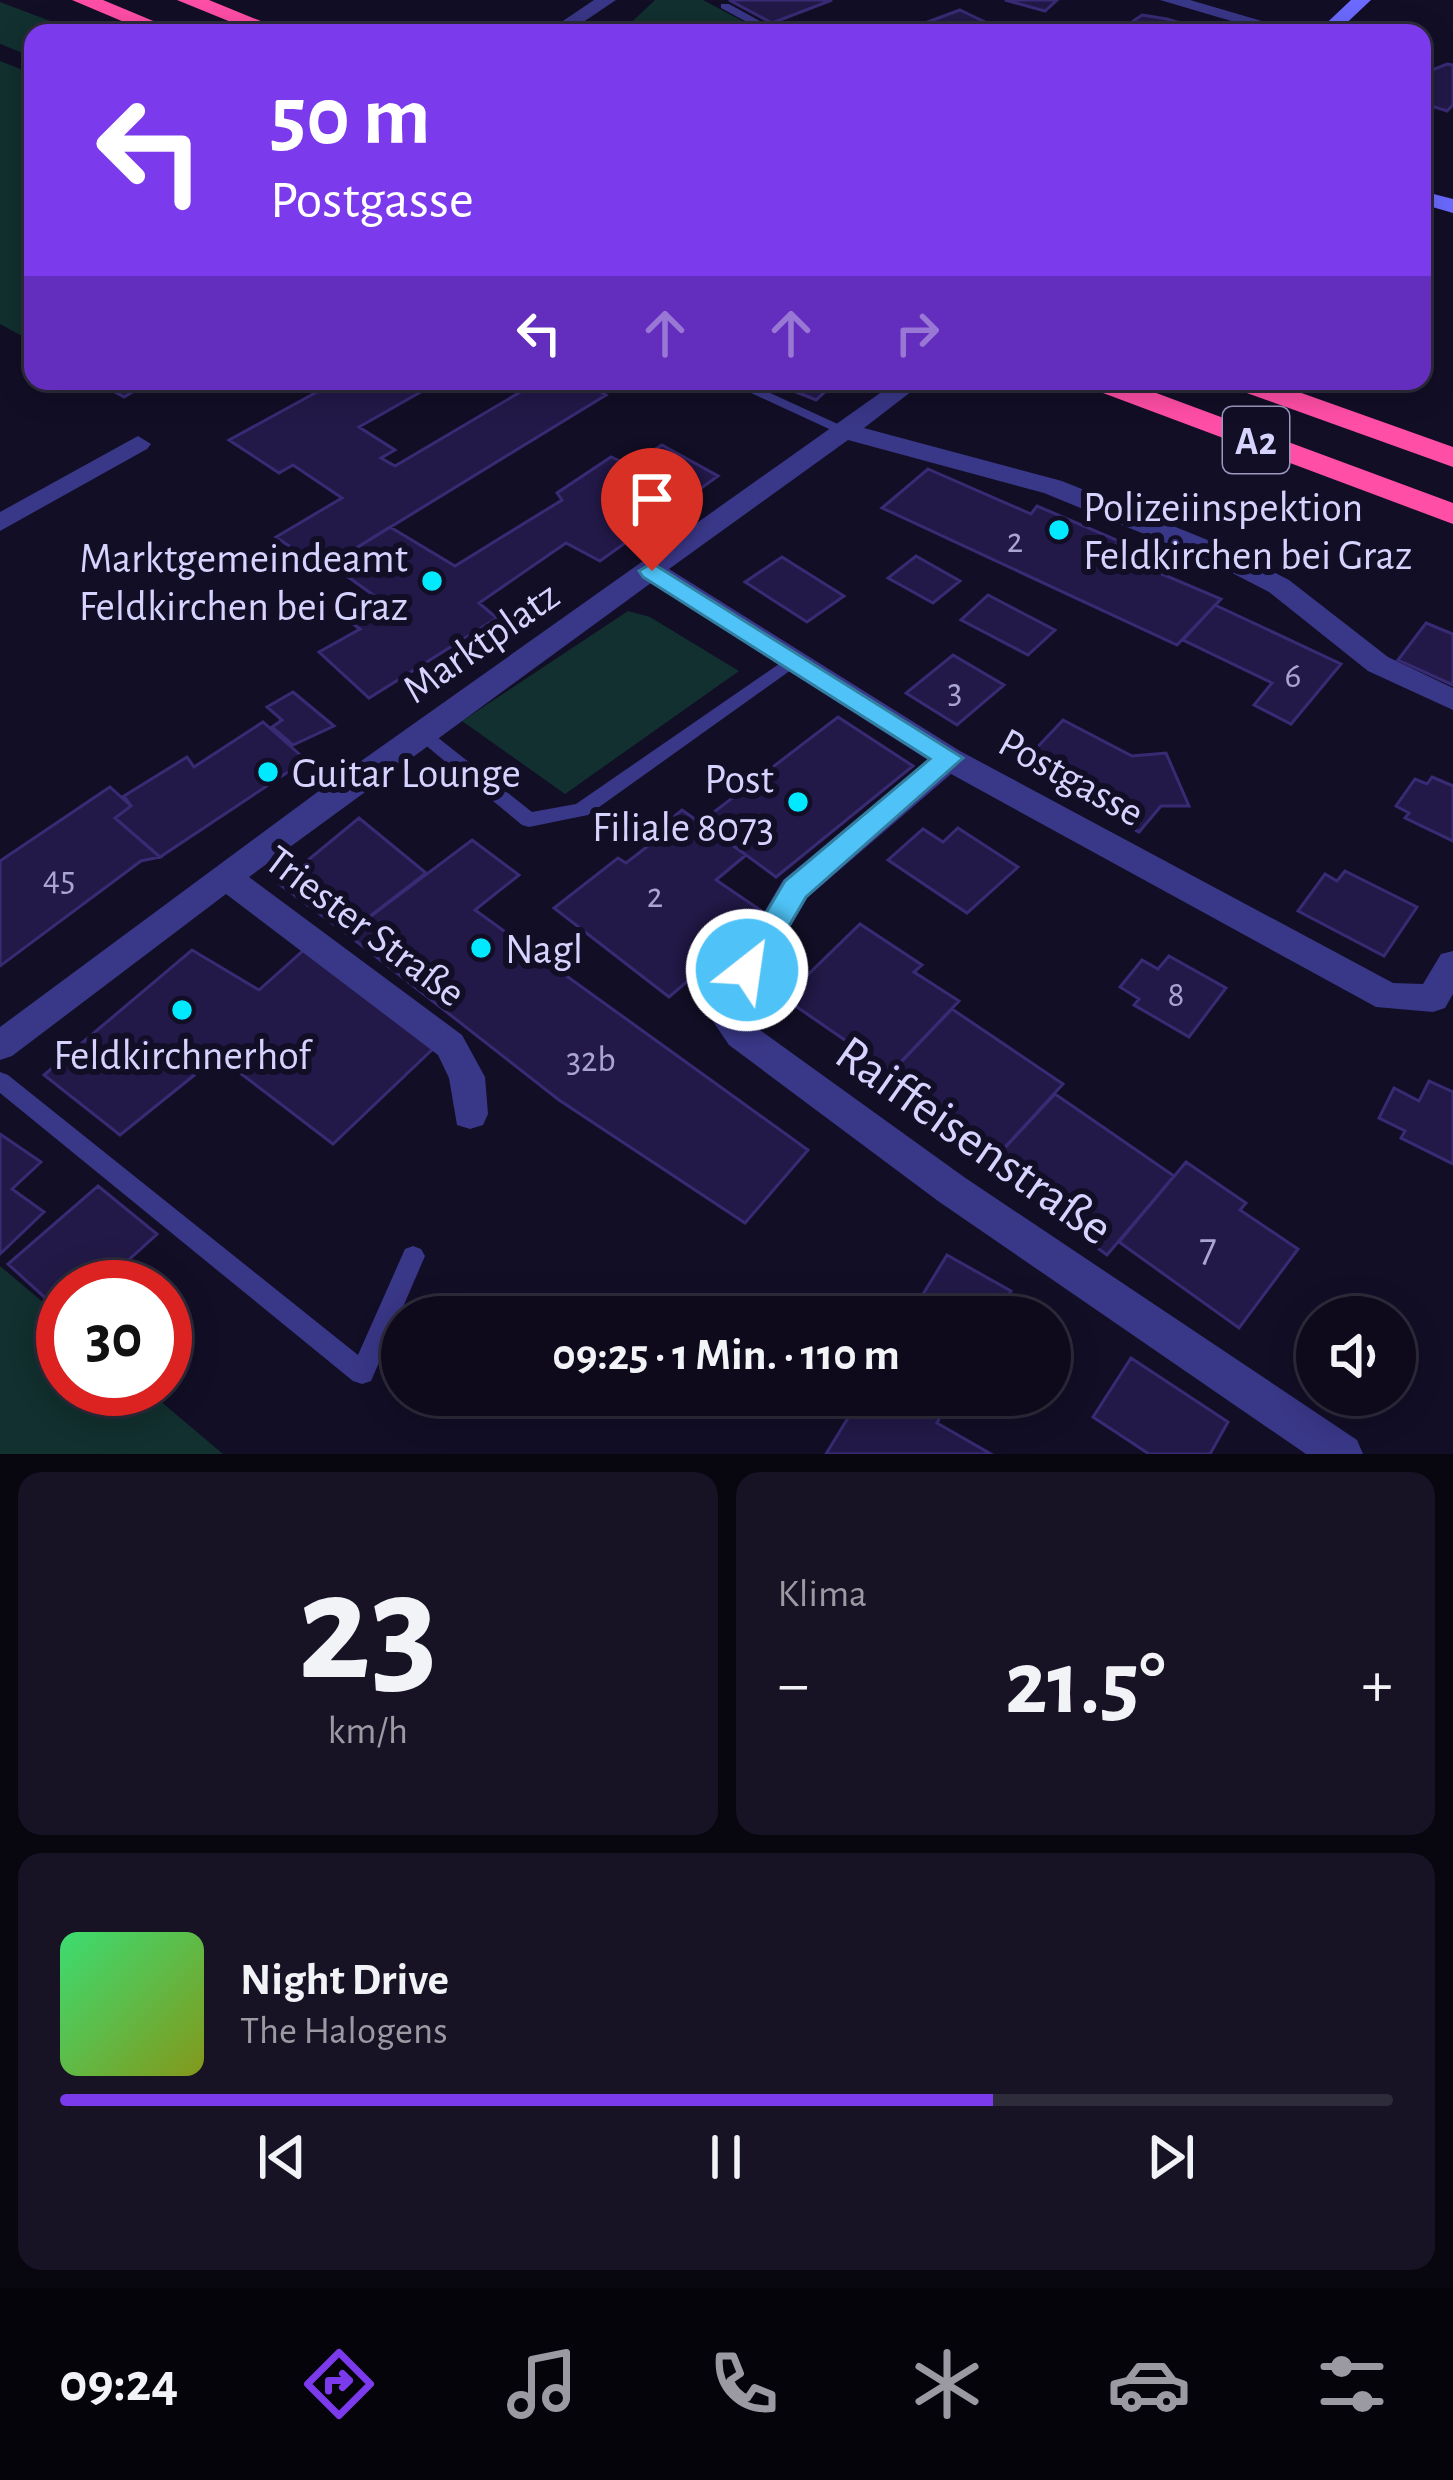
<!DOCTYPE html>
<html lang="de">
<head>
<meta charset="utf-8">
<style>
	body { margin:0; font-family:"Alegreya Sans",sans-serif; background:#171325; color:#f1f3f6; height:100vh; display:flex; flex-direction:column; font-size:45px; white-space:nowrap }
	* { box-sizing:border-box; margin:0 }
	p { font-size:39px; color:#9b9aa3 }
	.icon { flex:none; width:66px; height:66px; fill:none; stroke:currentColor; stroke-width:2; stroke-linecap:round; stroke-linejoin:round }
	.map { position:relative; height:1454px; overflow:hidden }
	.drawer { display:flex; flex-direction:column; gap:18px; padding:18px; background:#08060f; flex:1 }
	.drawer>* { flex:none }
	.top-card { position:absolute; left:24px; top:24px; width:1407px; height:366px; border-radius:24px; box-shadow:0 6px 30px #0003,0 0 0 3px #2e2b3b; background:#7c3aed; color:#fff; overflow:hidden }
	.tools { position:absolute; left:1296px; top:1296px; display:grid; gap:24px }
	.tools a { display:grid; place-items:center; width:120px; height:120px; border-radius:50%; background:#0e0a1c; box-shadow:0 6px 30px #0003,0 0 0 3px #2e2b3b; font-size:60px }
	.speed { position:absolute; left:36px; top:1260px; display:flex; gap:24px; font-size:60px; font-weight:700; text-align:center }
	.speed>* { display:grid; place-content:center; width:156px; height:156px; border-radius:50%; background:#0e0a1c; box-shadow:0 6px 30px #0003,0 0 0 3px #2e2b3b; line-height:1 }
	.speed .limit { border:18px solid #d22; background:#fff; color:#111 }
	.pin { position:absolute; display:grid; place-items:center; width:102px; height:102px; color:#fff; margin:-123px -51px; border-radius:50% 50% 50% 0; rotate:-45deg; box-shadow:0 0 12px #0007 }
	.pin .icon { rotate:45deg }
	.me { position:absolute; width:132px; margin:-66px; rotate:30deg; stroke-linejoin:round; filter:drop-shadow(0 0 9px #0008) }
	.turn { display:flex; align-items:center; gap:42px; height:252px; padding:0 48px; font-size:54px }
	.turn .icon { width:156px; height:156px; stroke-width:2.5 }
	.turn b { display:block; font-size:84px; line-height:102px }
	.lanes { display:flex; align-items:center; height:114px; padding:0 48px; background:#0003; justify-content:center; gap:60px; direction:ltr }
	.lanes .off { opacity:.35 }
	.big { font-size:90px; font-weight:600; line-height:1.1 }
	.drawer .card { flex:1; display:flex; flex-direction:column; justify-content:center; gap:18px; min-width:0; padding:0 42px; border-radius:24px; background:#171325 }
	.drawer .dial { align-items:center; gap:0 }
	.dial b { font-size:156px; line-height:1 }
	.song { display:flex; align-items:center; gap:36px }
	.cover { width:144px; height:144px; border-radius:18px; background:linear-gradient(135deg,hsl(140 70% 55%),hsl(70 70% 35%)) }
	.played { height:12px; border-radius:6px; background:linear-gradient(90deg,#7c3aed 70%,#2e2b3b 70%) }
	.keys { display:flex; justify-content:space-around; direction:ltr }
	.heat { display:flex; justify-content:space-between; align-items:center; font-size:66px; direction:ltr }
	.drawer .tiles { flex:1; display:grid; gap:18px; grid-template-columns:1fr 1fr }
	.card:last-child { grid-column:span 2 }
	.trip { position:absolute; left:381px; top:1296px; width:690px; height:120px; border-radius:60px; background:#0e0a1c; box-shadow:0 6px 30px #0003,0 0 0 3px #2e2b3b; font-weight:600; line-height:120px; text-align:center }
	.tabs { display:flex; height:192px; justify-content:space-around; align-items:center; background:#06040b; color:#9b9aa3 }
	.tabs .icon { width:84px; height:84px }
	.tabs .current { color:#7c3aed }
	.tabs b { font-size:54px; color:#f1f3f6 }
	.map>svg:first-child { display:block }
</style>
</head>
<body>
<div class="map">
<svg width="1453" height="1454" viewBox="0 0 1453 1454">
	<rect width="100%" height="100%" fill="#120e26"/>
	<path fill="#11302f" d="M655,0H703L765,33H620Z
		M0,2L82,33H33V57L0,44Z
		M0,61L33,74V329L22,336L0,324Z
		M628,611L650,617L739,671L565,794L462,721Z
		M0,1266L63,1319V1389H146L223,1454H0Z"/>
	<path fill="#221948" stroke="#382b74" stroke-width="3" d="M729,0H832L772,23Z
		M1005,0H1057L1045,11Z
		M960,10L1008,33H898Z
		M1142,15L1167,19L1206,31L1147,33L1153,28L1132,22Z
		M1447,64L1453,65V105L1447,111L1422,103V74Z
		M95,381H151L124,397Z
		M337,381H440L359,427L395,450L381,458L395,466L539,381H582L606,395L322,569L276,537L342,498L293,465L279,473L229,440Z
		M769,381H837L816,400Z
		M662,445L718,476L600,561L566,543L479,603L497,618L369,698L319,652L360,629L346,619L376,597L330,564L390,527L455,566L562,500L557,493L611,457L629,465Z
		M928,469L1031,514L1037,506L1119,541L1110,552L1221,599L1177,645L882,508Z
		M916,556L960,581L933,603L888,578Z
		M782,557L844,596L807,622L745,582Z
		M988,595L1055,630L1028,655L961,620Z
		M1215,605L1341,664L1291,724L1254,705L1272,683L1183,640Z
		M1426,623L1453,634V685L1398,660Z
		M953,655L1004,685L957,725L906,693Z
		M293,692L334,726L293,745L272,727L282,720L267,707Z
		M838,717L913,766L776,877L701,822Z
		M1063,720L1132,756L1166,753L1189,806H1161L1139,832L1076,798L1086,787L1028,757Z
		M263,722L306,760L160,857L115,818L131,806L124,796L187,757L194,767Z
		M1432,777L1453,786V841L1405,818L1409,813L1396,806L1415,779L1427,784Z
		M110,787L131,806L115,818L160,857L141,861L0,966V861Z
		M682,810L746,855L716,880L766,914L669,997L554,908L618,858L626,863L648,846L642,842Z
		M359,818L426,873L347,934L279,884Z
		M958,828L1018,867L967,913L888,860L923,829L943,842Z
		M472,840L519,875L475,910L808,1150L745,1223L559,1100L347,934Z
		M1345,871L1417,907L1384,956L1298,911L1325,874L1337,881Z
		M860,924L922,965L914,972L959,1001L891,1072L784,998Z
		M305,949L436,1046L333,1144L218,1056L120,1135L44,1075L192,950L259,990Z
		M1169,956L1226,988L1189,1037L1134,1005L1139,999L1120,987L1142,960L1158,969Z
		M952,1009L1063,1084L995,1158L884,1080Z
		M1429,1081L1453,1092V1164L1401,1138L1405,1131L1379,1118L1394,1088L1419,1101Z
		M1055,1094L1174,1176L1107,1255L987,1167Z
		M0,1134L41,1162L12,1189L44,1212L0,1254Z
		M1186,1162L1246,1203L1240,1210L1298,1249L1239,1328L1119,1242Z
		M98,1186L157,1234L99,1287H63V1314L8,1264Z
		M947,1255L1011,1291L996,1317H909Z
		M1131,1358L1228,1422L1210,1454H1149L1093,1417Z
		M862,1395H952L937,1423L991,1454H826Z"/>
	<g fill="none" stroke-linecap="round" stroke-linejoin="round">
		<path fill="#393787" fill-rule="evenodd" d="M721,4H729L782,33H767L721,8Z
			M828,30H879L885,33H822Z
			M725,381H744L853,431L850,434H840Z
			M792,655L801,661L798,665L588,815L529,827L522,825L412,734L415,729H427L532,812L576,804Z
			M0,1072L8,1075L358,1355L405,1249L413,1246L421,1249L425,1256L371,1381L362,1384L353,1381L0,1093Z"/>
		<path fill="#393787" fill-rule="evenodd" d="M594,0H616L567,33H545Z
			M1160,0H1190L1303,33H1272Z
			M897,381H925L864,428L1062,481L1225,547L1289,580L1388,657L1453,688V710L1368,671L1269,592L1205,559L1044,493L848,440L669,569L960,751L1393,983L1423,984L1441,954L1453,951V994L1445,1008L1433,1012L1376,1007L951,774L807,898L742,1010L753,1025L964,1177L1357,1440L1363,1454H1306L938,1201L729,1045L706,1011L783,880L928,760L651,583L249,877L462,1035L485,1077L488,1114L483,1125L470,1129L457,1125L449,1078L438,1055L226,894L12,1056L0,1060V1027L323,788Z
			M138,436L151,444L147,449L0,531V512Z"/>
		<path fill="#6c6aff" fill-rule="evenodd" d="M1351,0H1371L1336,33H1316Z
			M1422,191L1453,199V213L1422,204Z"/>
		<path fill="#ff4ea6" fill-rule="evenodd" d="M72,0H103L182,33H150Z
			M177,0H209L290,33H258Z
			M1082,381H1124L1453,503V524L1087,387Z
			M1225,381H1268L1453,447V467L1230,387Z"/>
	</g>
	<path fill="#4fc3f7" stroke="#337fa1" stroke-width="3" d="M652,563L963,758L806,897L758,979L747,983L732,970L785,881L930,759L643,577L639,571Z"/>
	<g fill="#00e9fe" stroke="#120e26" stroke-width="4.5">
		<circle cx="1059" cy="530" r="12"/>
		<circle cx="432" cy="581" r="12"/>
		<circle cx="268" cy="772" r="12"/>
		<circle cx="798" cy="802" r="12"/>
		<circle cx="481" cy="948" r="12"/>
		<circle cx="182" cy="1010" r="12"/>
	</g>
	<g text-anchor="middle" stroke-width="12" stroke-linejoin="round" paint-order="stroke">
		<g font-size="36" fill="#aaa4d1">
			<text x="1015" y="552">2</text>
			<text x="1293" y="687">6</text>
			<text x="955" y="702">3</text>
			<text x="59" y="890">45</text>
			<text x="655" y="907">2</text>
			<text x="1176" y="1006">8</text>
			<text x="591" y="1071">32b</text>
		</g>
		<rect fill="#120e26" stroke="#9c98be" stroke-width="3" x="1223" y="407" width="66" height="66" rx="9"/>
		<g font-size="39" font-weight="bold" fill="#d7d3ff">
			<text x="1256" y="454">A2</text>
		</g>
		<g font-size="42" fill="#d7d3ff" stroke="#120e26" text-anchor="start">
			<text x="1083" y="521">Polizeiinspektion<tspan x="1083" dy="48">Feldkirchen bei Graz</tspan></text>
			<text x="408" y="572" text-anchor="end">Marktgemeindeamt<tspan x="408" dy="48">Feldkirchen bei Graz</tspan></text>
			<text x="292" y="787">Guitar Lounge</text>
			<text x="774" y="793" text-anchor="end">Post<tspan x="774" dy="48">Filiale 8073</tspan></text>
			<text x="505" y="963">Nagl</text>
			<text x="182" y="1069" text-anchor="middle">Feldkirchnerhof</text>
		</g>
		<g font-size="42" fill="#d7d3ff" stroke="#120e26">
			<text transform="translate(480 641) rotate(-35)" y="15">Marktplatz</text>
			<text transform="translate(1072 776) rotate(29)" y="15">Postgasse</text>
			<text transform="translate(366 925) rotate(37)" y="15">Triester Straße</text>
		</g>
		<g font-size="42" fill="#aaa4d1">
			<text x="1208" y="1261">7</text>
		</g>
		<g font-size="51" fill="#d7d3ff" stroke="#120e26">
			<text transform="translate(975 1139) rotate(35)" y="18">Raiffeisenstraße</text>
		</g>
	</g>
</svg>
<div class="tools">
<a><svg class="icon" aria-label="sound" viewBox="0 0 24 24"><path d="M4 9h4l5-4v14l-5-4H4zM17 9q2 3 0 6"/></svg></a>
</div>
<div class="speed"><div class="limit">30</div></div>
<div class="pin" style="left:652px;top:571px;background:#d93025"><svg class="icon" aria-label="arrive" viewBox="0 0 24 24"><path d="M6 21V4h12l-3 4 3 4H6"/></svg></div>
<svg class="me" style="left:747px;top:970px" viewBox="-20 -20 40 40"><circle r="17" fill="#4fc3f7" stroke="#fff" stroke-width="3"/><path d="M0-11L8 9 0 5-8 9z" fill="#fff"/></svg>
<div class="trip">09:25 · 1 Min. · 110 m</div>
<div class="top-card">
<div class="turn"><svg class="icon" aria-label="left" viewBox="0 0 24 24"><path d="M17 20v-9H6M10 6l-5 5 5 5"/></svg><div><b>50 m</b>Postgasse</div></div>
<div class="lanes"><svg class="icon" aria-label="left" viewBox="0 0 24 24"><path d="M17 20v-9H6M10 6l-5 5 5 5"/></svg><svg class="icon off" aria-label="ahead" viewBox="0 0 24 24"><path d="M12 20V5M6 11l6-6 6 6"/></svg><svg class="icon off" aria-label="ahead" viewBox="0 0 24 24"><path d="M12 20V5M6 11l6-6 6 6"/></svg><svg class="icon off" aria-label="right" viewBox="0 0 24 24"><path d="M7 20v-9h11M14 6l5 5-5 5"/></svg></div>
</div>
</div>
<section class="drawer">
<div class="tiles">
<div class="card dial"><b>23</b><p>km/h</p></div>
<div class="card"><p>Klima</p>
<div class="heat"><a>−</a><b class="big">21.5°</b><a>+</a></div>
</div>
<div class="card">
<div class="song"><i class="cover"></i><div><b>Night Drive</b><p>The Halogens</p></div></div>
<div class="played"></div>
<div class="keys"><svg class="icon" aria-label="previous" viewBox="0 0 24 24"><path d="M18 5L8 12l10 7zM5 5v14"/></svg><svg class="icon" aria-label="pause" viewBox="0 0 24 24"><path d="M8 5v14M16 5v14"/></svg><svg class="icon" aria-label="next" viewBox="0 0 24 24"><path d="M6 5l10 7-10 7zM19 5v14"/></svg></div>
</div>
</div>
</section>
<nav class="tabs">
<b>09:24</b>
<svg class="icon current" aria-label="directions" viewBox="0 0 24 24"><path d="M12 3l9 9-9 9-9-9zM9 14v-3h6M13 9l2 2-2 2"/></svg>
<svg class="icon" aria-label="music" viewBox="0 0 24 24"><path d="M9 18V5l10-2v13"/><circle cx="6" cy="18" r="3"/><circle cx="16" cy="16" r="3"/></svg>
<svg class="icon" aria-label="phone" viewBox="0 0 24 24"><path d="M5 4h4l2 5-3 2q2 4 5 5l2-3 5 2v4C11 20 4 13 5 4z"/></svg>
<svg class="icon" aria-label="climate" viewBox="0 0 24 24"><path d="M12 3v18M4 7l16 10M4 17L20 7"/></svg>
<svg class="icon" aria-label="car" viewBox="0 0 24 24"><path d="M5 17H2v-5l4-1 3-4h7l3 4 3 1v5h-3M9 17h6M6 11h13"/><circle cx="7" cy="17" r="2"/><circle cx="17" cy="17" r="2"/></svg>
<svg class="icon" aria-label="filters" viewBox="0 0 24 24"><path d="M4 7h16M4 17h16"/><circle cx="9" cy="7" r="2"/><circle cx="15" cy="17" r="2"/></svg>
</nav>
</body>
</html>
